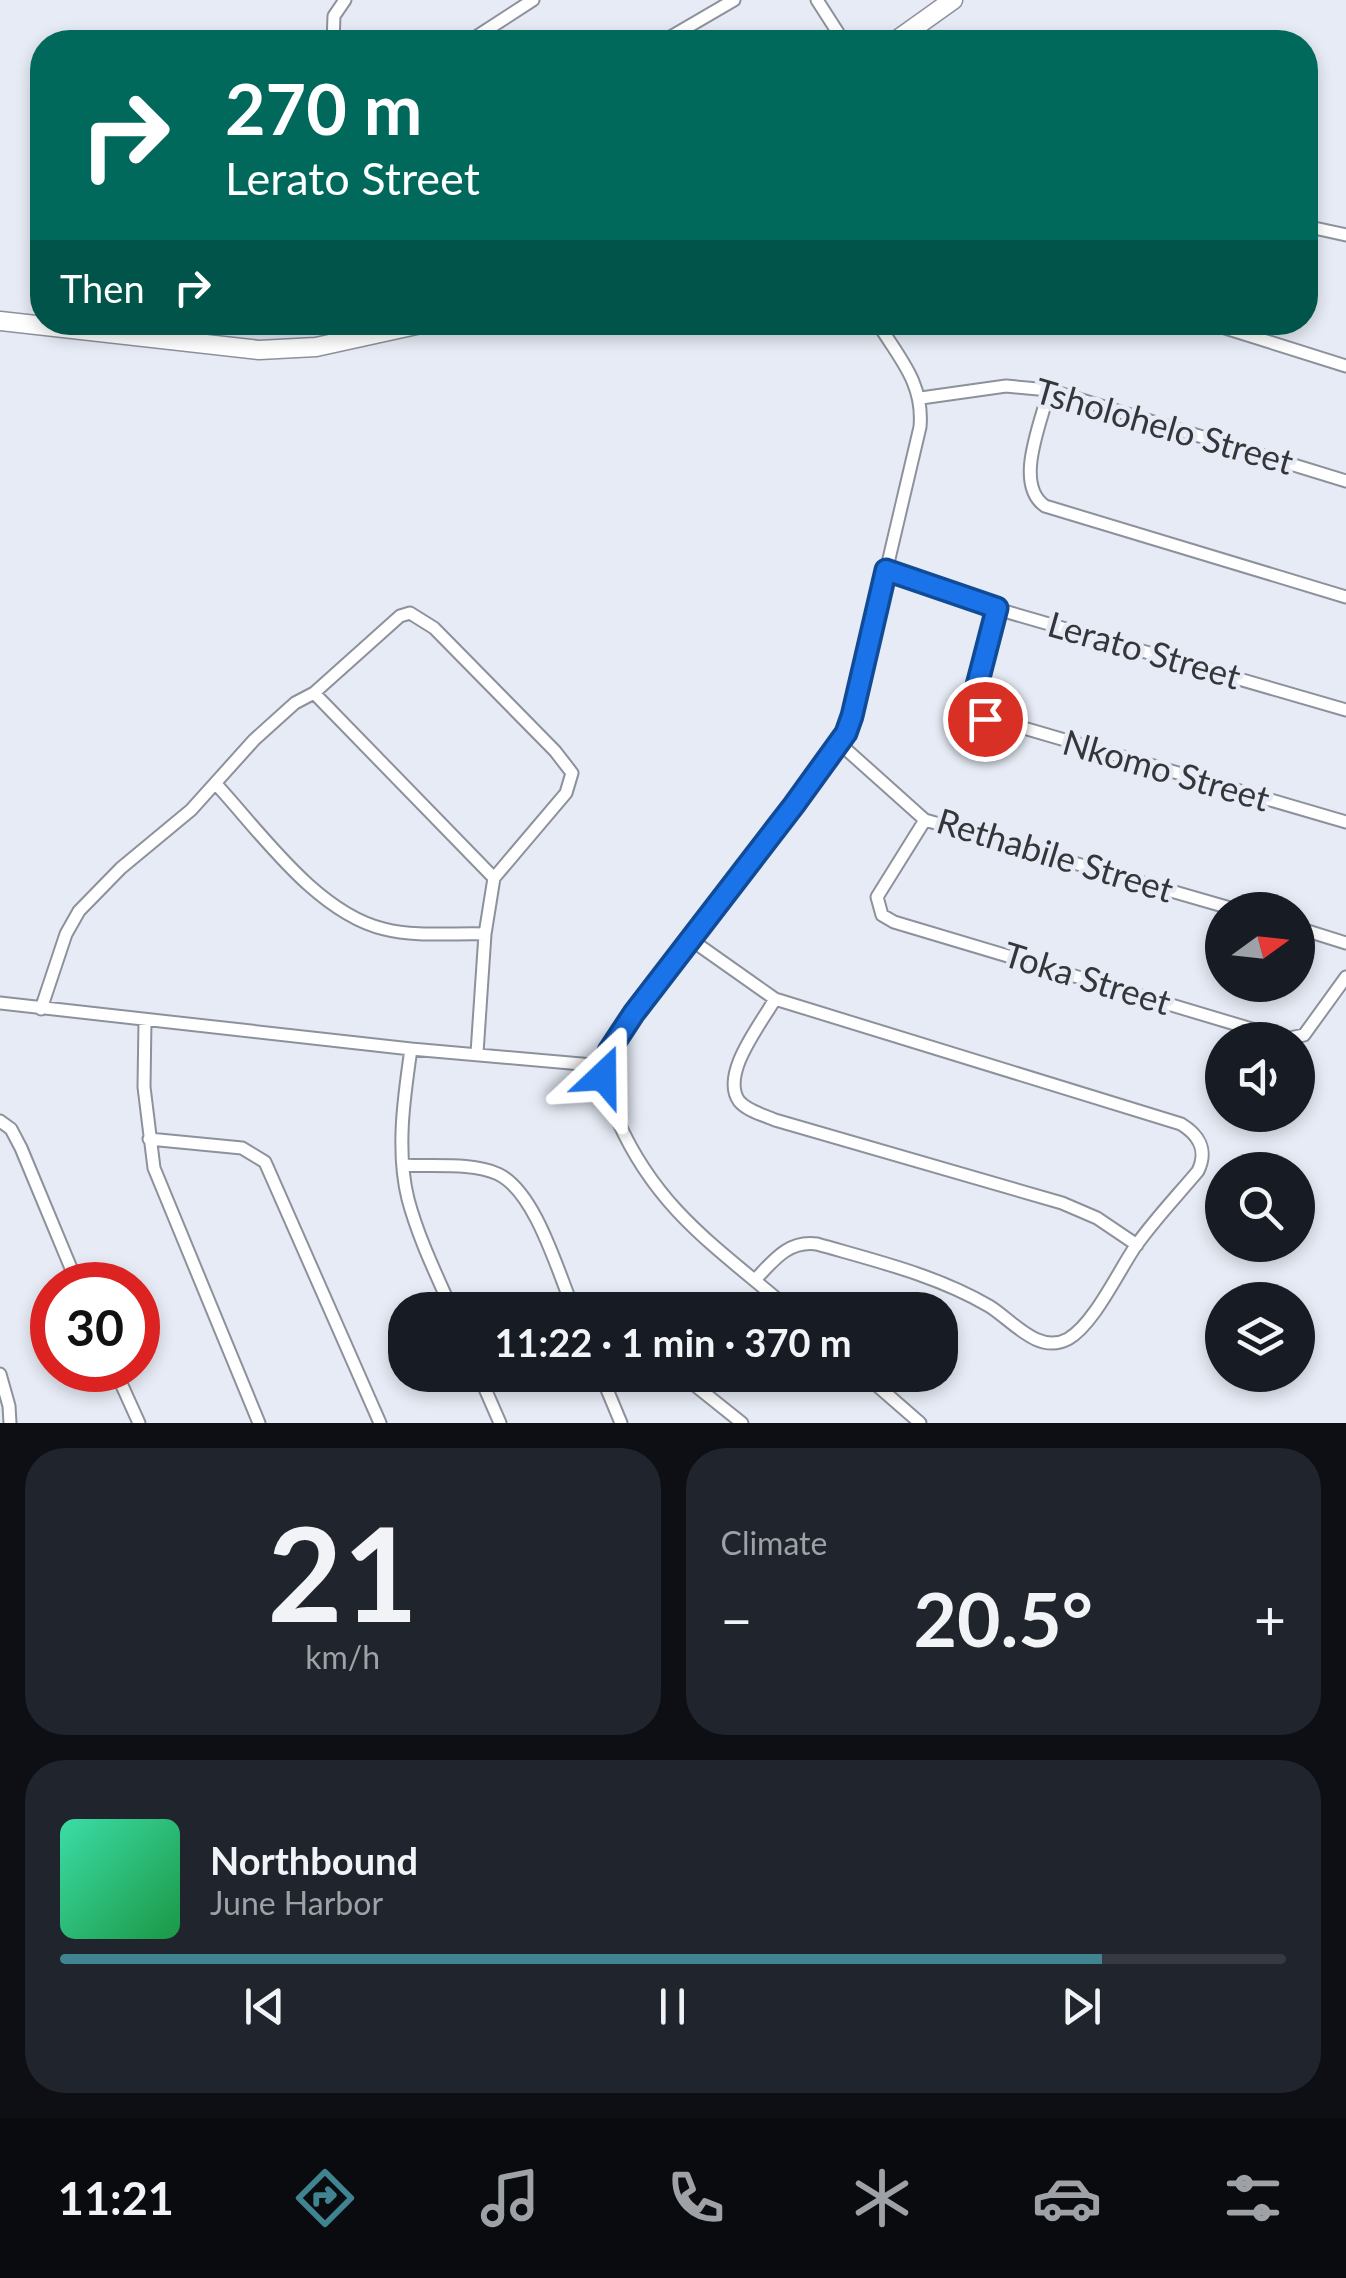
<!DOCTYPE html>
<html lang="en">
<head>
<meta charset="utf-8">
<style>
	body { margin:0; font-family:Lato,sans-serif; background:#20242c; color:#f1f3f6; height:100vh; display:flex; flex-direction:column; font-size:38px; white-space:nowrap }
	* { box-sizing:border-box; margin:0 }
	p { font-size:32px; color:#9ea1a6 }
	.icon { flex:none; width:55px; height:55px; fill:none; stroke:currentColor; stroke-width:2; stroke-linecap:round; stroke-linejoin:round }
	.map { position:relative; height:1423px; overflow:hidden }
	.panel { display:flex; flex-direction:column; gap:25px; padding:25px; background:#0d0f14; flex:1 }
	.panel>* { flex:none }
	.guide { position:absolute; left:30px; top:30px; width:1288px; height:305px; border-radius:40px; box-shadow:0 5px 15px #0003; background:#00695c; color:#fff; overflow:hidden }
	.needle { width:65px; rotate:75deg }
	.controls { position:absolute; left:1205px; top:892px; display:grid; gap:20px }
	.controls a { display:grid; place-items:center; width:110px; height:110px; border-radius:50%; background:#171b24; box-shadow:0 5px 15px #0003; font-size:50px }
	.speed { position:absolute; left:30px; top:1262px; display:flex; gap:20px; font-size:50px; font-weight:700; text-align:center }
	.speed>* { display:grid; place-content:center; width:130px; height:130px; border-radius:50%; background:#171b24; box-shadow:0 5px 15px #0003; line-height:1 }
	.speed .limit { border:15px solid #d22; background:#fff; color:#111 }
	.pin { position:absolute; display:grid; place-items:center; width:85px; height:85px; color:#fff; margin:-42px; border:5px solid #fff; border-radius:50%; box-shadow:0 2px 10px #0007 }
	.me { position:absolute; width:110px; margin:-55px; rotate:23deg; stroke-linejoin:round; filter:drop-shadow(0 0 8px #0008) }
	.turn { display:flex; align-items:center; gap:35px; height:210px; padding:0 30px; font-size:45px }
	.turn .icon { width:130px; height:130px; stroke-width:2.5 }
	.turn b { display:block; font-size:70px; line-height:85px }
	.then { display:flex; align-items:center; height:95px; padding:0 30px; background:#0003; gap:20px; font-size:38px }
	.big { font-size:75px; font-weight:700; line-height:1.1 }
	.panel .widget { flex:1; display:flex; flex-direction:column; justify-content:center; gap:15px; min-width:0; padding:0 35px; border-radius:40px; background:#20242c }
	.panel .dial { align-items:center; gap:0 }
	.dial b { font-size:130px; line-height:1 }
	.song { display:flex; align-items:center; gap:30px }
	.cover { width:120px; height:120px; border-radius:15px; background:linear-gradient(135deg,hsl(160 70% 55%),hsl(140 70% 35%)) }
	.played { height:10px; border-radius:5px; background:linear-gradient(90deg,#3f8490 85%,#363941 85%) }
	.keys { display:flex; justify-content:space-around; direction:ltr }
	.heat { display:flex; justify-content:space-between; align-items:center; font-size:55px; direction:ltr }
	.panel .tiles { flex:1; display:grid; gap:25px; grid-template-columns:1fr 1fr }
	.widget:last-child { grid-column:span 2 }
	.trip { position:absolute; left:388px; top:1292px; width:570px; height:100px; border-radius:40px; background:#171b24; box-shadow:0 5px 15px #0003; font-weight:700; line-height:100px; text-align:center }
	.tabs { display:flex; height:160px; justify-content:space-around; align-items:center; background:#090b0e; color:#9ea1a6 }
	.tabs .icon { width:70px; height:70px }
	.tabs .current { color:#3f8490 }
	.tabs b { font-size:45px; color:#f1f3f6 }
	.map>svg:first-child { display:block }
</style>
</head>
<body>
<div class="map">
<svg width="1346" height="1423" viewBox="0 0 1346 1423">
	<rect width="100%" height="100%" fill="#e6ebf5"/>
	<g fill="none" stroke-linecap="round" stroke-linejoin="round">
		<defs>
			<path id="street" d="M817,0L844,42
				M333,42L334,16L345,0
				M468,42L533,0
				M662,42L734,0
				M1305,226L1346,235
				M1206,322L1346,366
				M1049,390C1042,421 1013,484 1045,506L1346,597
				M921,398L1006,386L1049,390L1346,481
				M886,570L997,609L1346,710
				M997,609L974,697L973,705L979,715L1346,822
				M314,693L494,878
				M839,743L925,820L1237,910
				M216,784C261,833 317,913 384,929C415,937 453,933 485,934
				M925,820L877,897L882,915L894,922L1285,1039L1304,1035L1346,977
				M1298,928L1346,943
				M690,939L775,999L1181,1124C1199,1135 1208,1150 1198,1171C1177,1196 1154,1220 1135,1247C1118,1272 1094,1324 1068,1339C1038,1355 1012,1320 989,1306C936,1275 876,1261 817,1244C788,1240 773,1261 755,1280
				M775,999C761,1024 720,1074 739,1101C747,1111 764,1115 775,1120L1062,1203L1097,1218L1137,1245
				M0,1003L411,1049L604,1066
				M41,1009L66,934L79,911L121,868L191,810L254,740L295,703L314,693L400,616L410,613L434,628L555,751L572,773L566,793L494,878L485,934L477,1053
				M145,1020L144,1087L154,1168L259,1423
				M411,1049C404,1097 396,1151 408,1199C418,1237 436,1274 452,1310
				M0,1121L11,1129L21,1148L78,1285
				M149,1139L242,1148L265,1162L380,1423
				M403,1165C432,1167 471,1162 498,1174C536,1192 558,1273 574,1310
				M790,1310C718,1248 658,1211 618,1121C611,1104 601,1088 603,1070C608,1037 640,1005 659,980C697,929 737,880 776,829C803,794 836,757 852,716L920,427C924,383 899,358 877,322
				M115,1370L139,1423
				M0,1374L9,1406L10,1423
				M479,1375L500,1423
				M601,1375L621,1423
				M682,1375L742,1423
				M865,1375L920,1423
				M605,1384L637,1375"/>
			<path id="secondary" d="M894,42L953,0
				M0,321L259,350L316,347L430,322"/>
		</defs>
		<use href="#street" stroke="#8d919b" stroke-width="15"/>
		<use href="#secondary" stroke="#8d919b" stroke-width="21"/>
		<use href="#street" stroke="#fff" stroke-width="11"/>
		<use href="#secondary" stroke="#fff" stroke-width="18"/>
	</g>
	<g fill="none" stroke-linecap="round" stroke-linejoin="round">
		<defs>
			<path id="route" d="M603,1076L609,1051L634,1013L794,805L846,733L852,716L886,570L997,608L974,697L975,711L985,719"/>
		</defs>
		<use href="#route" stroke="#114b97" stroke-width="25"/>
		<use href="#route" stroke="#1a73e8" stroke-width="18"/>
	</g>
	<g text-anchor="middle" stroke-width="9" stroke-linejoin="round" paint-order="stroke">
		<g font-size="35" fill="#34363a" stroke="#e6ebf5">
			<text transform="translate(1164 427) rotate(16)" y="12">Tsholohelo Street</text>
			<text transform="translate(1144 651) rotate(16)" y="12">Lerato Street</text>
			<text transform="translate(1166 771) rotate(16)" y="12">Nkomo Street</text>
			<text transform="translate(1055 856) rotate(17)" y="12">Rethabile Street</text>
			<text transform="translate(1087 979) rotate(17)" y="12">Toka Street</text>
		</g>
	</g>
</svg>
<div class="controls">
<a><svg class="needle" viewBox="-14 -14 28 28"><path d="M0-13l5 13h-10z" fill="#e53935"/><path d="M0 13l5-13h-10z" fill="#9ea1a6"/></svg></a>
<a><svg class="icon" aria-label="sound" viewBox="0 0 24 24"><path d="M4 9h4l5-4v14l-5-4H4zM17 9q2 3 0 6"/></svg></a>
<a><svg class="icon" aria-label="search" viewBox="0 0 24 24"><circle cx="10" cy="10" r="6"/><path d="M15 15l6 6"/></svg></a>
<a><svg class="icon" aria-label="layers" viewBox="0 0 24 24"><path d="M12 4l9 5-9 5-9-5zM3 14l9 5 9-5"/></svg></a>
</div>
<div class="speed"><div class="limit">30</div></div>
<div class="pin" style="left:985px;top:719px;background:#d93025"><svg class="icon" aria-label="arrive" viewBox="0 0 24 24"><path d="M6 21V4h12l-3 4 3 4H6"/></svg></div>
<svg class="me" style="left:603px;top:1076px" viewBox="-20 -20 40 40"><path d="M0-17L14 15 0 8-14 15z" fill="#1a73e8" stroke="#fff" stroke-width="4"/></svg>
<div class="trip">11:22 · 1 min · 370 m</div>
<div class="guide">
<div class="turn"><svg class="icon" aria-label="right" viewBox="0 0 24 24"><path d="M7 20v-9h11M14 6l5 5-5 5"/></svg><div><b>270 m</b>Lerato Street</div></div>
<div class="then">Then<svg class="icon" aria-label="right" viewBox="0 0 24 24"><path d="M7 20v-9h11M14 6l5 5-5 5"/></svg></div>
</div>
</div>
<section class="panel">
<div class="tiles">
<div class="widget dial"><b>21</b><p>km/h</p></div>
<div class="widget"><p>Climate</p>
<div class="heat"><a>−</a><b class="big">20.5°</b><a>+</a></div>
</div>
<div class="widget">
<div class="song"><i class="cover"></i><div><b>Northbound</b><p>June Harbor</p></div></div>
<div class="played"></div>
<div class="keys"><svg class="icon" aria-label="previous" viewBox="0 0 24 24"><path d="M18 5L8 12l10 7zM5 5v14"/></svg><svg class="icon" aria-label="pause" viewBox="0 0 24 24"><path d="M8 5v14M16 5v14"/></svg><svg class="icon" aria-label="next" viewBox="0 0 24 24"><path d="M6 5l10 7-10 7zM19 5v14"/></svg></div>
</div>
</div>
</section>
<nav class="tabs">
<b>11:21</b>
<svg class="icon current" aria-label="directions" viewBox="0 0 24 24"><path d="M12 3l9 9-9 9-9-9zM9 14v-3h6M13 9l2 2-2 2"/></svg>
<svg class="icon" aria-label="music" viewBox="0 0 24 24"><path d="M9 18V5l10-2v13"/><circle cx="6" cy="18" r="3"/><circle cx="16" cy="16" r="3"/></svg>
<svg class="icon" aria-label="phone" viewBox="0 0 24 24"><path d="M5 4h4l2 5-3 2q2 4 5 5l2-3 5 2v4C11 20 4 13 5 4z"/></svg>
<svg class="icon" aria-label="climate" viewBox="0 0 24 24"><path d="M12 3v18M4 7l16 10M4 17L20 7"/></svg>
<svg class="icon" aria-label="car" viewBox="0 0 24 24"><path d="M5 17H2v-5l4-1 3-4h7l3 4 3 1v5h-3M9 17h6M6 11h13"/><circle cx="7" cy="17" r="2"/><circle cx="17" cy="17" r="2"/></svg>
<svg class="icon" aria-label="filters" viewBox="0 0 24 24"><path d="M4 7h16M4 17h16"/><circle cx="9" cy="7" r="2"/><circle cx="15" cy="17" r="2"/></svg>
</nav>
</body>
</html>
